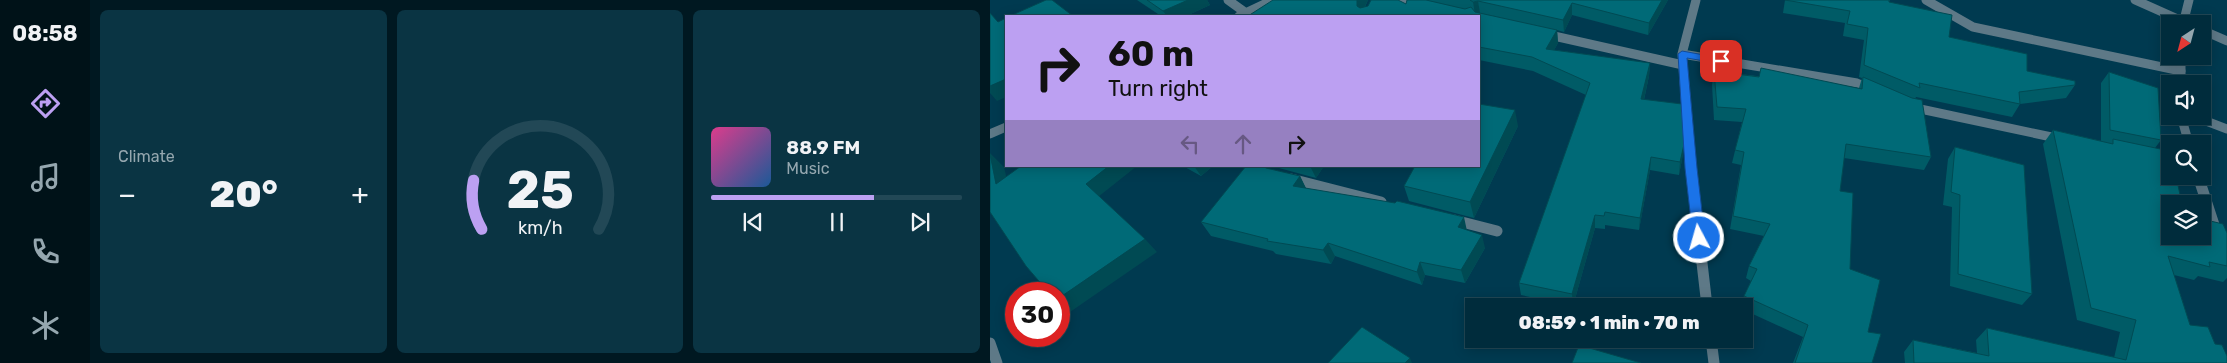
<!DOCTYPE html>
<html lang="en">
<head>
<meta charset="utf-8">
<style>
	body { margin:0; font-family:Rubik,sans-serif; background:#0a3443; color:#f1f3f6; height:100vh; display:flex; flex-direction:column; font-size:19px; white-space:nowrap }
	* { box-sizing:border-box; margin:0 }
	p { font-size:16px; color:#95a7af }
	.icon { flex:none; width:28px; height:28px; fill:none; stroke:currentColor; stroke-width:2; stroke-linecap:round; stroke-linejoin:round }
	.map { position:relative; flex:1; overflow:hidden }
	.sheet { display:flex; flex-direction:column; gap:10px; padding:10px; background:#001821; width:900px }
	.sheet>* { flex:none }
	.banner { position:absolute; left:15px; top:15px; width:475px; height:152px; border-radius:0px; box-shadow:0 2px 12px #0003,0 0 0 1px #224856; background:#bca0f2; color:#111; overflow:hidden }
	.needle { width:32px; rotate:216deg }
	.fabs { position:absolute; left:1171px; top:15px; display:grid; gap:10px }
	.fabs a { display:grid; place-items:center; width:50px; height:50px; border-radius:0px; background:#002c3c; box-shadow:0 2px 12px #0003,0 0 0 1px #224856; font-size:25px }
	.speed { position:absolute; left:15px; top:282px; display:flex; gap:10px; font-size:25px; font-weight:700; text-align:center }
	.speed>* { display:grid; place-content:center; width:65px; height:65px; border-radius:50%; background:#002c3c; box-shadow:0 2px 12px #0003,0 0 0 1px #224856; line-height:1 }
	.speed .limit { border:8px solid #d22; background:#fff; color:#111 }
	.pin { position:absolute; display:grid; place-items:center; width:42px; height:42px; color:#fff; margin:-21px; border-radius:10px; box-shadow:0 2px 8px #0006 }
	.me { position:absolute; width:55px; margin:-28px; rotate:354deg; stroke-linejoin:round; filter:drop-shadow(0 0 4px #0008) }
	.turn { display:flex; align-items:center; gap:18px; height:105px; padding:0 20px; font-size:22px }
	.turn .icon { width:65px; height:65px; stroke-width:2.5 }
	.turn b { display:block; font-size:35px; line-height:42px }
	.lanes { display:flex; align-items:center; height:48px; padding:0 20px; background:#0003; justify-content:center; gap:25px; direction:ltr }
	.lanes .off { opacity:.35 }
	.big { font-size:38px; font-weight:800; line-height:1.1 }
	.sheet .widget { flex:1; display:flex; flex-direction:column; justify-content:center; gap:8px; min-width:0; padding:0 18px; border-radius:8px; background:#0a3443 }
	.sheet .dial { align-items:center; gap:0 }
	.dial svg { height:130px; overflow:visible; fill:none; stroke:#224856; stroke-width:7; stroke-linecap:round; text-anchor:middle }
	.dial text { fill:#f1f3f6; stroke:none }
	.song { display:flex; align-items:center; gap:15px }
	.cover { width:60px; height:60px; border-radius:8px; background:linear-gradient(135deg,hsl(330 70% 55%),hsl(210 70% 35%)) }
	.played { height:5px; border-radius:2px; background:linear-gradient(90deg,#bca0f2 65%,#224856 65%) }
	.keys { display:flex; justify-content:space-around; direction:ltr }
	.heat { display:flex; justify-content:space-between; align-items:center; font-size:28px; direction:ltr }
	.sheet .tiles { flex:1; display:grid; gap:10px; grid-template-columns:repeat(3,1fr) }
	.trip { position:absolute; left:475px; top:298px; width:288px; height:50px; border-radius:0px; background:#002c3c; box-shadow:0 2px 12px #0003,0 0 0 1px #224856; font-weight:800; line-height:50px; text-align:center }
	main { display:flex; flex:1; min-height:0 }
	.tabs { display:flex; flex-direction:column; width:90px; justify-content:space-around; align-items:center; background:#001218; color:#95a7af }
	.tabs .icon { width:35px; height:35px }
	.tabs .on { color:#bca0f2 }
	.tabs b { font-size:22px; color:#f1f3f6 }
	.map>svg:first-child { display:block }
</style>
</head>
<body>
<main>
<nav class="tabs">
<b>08:58</b>
<svg class="icon on" aria-label="directions" viewBox="0 0 24 24"><path d="M12 3l9 9-9 9-9-9zM9 14v-3h6M13 9l2 2-2 2"/></svg>
<svg class="icon" aria-label="music" viewBox="0 0 24 24"><path d="M9 18V5l10-2v13"/><circle cx="6" cy="18" r="3"/><circle cx="16" cy="16" r="3"/></svg>
<svg class="icon" aria-label="phone" viewBox="0 0 24 24"><path d="M5 4h4l2 5-3 2q2 4 5 5l2-3 5 2v4C11 20 4 13 5 4z"/></svg>
<svg class="icon" aria-label="climate" viewBox="0 0 24 24"><path d="M12 3v18M4 7l16 10M4 17L20 7"/></svg>
</nav>
<section class="sheet">
<div class="tiles">
<div class="widget"><p>Climate</p>
<div class="heat"><a>−</a><b class="big">20°</b><a>+</a></div>
</div>
<div class="widget dial"><svg viewBox="0 0 100 80">
<path d="M14 69A42 42 0 1 1 86 69"/>
<path d="M14 69A42 42 0 0 1 9 39" stroke="#bca0f2"/>
<text x="50" y="56" font-size="32" font-weight="700">25</text>
<text x="50" y="72" font-size="11">km/h</text>
</svg></div>
<div class="widget">
<div class="song"><i class="cover"></i><div><b>88.9 FM</b><p>Music</p></div></div>
<div class="played"></div>
<div class="keys"><svg class="icon" aria-label="previous" viewBox="0 0 24 24"><path d="M18 5L8 12l10 7zM5 5v14"/></svg><svg class="icon" aria-label="pause" viewBox="0 0 24 24"><path d="M8 5v14M16 5v14"/></svg><svg class="icon" aria-label="next" viewBox="0 0 24 24"><path d="M6 5l10 7-10 7zM19 5v14"/></svg></div>
</div>
</div>
</section>
<div class="map">
<svg width="1237" height="363" viewBox="0 0 1237 363">
	<rect width="100%" height="100%" fill="#003a50"/>
	<g fill="none" stroke-linecap="round" stroke-linejoin="round">
		<path stroke="#5e7987" stroke-width="9" d="M238,0L256,13
			M408,0L429,5
			M936,0L983,27L1191,71
			M1145,0L1199,24
			M249,16L283,0
			M1212,30L1237,41
			M555,34L693,65
			M692,54L867,83L883,90
			M921,107L1071,139
			M1203,116L1237,129
			M0,134L16,127
			M700,161L692,54L706,0"/>
		<path stroke="#5e7987" stroke-width="11" d="M700,160L717,306
			M301,179L391,202
			M464,220L507,231
			M721,339L724,363
			M0,343L7,363"/>
		<path stroke="#5e7987" stroke-width="9" d="M1193,24L1199,0
			M1191,56V84
			M1191,116L1199,144"/>
		<path stroke="#5e7987" stroke-width="11" d="M1208,176L1228,237L1237,254"/>
	</g>
	<path fill="#005b66" d="M147,0H217L220,5L196,16H171Z
		M378,0L375,7L416,4L436,0H678L658,35L582,15L574,32L567,30L568,43L564,50L660,63L659,76L654,100L695,140L693,154L689,175L660,170L649,230L615,225V229L605,228L583,306L531,295L529,283L596,95L543,71L489,60V16H258Z
		M795,0H900L899,2L959,37L1037,71L1085,85L1076,98L1030,104L1022,117L926,97L925,99L941,157L934,170L854,158L850,191L860,269L878,332L882,363H803L813,337L754,310V306H751L754,296L761,281L756,278L759,266L774,236L740,229L751,165L742,163L752,122L724,120L722,85L724,71L869,88L872,78L869,77L874,40L853,36L855,23L793,13Z
		M1119,72L1171,140L1165,148L1180,204L1237,233V278L1233,282L1208,276L1204,280L1184,275L1200,325L1225,344L1237,363H915L914,352L923,340L987,353L986,340L997,328L1124,358L1130,332L1087,320L1053,144L1063,130L1120,143L1111,141V83Z
		M528,126L484,218L419,201L414,186Z
		M965,147L1042,294L1032,305L960,286L962,207L953,205L958,159Z
		M193,166H223L211,176Z
		M285,166H334L326,178L289,168Z
		M276,168L310,176L316,189L477,230L495,248L475,283L435,275L432,285L345,256L341,264L286,254L283,251L221,236L211,222Z"/>
	<path fill="#004a53" d="M198,0H217L220,5L196,16H177L173,11Z
		M367,0H378L371,14L367,6Z
		M672,0H678L658,35L659,23Z
		M488,1L490,13L485,14L483,2Z
		M582,3V15L574,32L573,20Z
		M567,30L568,43L557,63L556,49Z
		M660,63L659,76L651,113V99Z
		M16,79V97L7,101L0,93V86Z
		M525,110L528,126L484,218L480,202Z
		M695,140L693,154L689,175L690,162Z
		M0,153L14,167L21,197L6,184Z
		M661,157L660,170L649,230L650,218Z
		M119,166H147L108,197L96,184Z
		M204,166H223L211,176Z
		M320,166H334L326,178Z
		M310,176L317,190L303,186Z
		M605,215V228L583,306L582,294Z
		M474,217L477,231L468,227Z
		M492,235L495,248L475,283L471,270Z
		M155,239L167,252L80,312L69,302V298Z
		M338,243L345,256L341,264L333,250Z
		M430,262L435,275L432,285L427,272Z
		M420,358L422,363H415Z"/>
	<path fill="#006a77" stroke="#004a53" d="M56,0H62L83,16H20Z
		M157,0H198L173,11Z
		M283,0H367V6L370,8L378,6L381,0H408L416,4L417,0H436L475,9L481,7L485,12L567,30L556,49L660,63L651,99L692,104L695,140L690,162L661,157L650,218L615,212L614,216L605,215L582,294L529,283L600,83L542,57L489,47V16H258Z
		M480,0H672L659,23L582,3L573,20L488,1L483,2Z
		M795,0H899V2L962,15L959,37L1037,54V71L1085,81V85L1029,92L1030,104L929,83L930,88L874,65L878,28L857,24L860,11Z
		M0,13L8,22L16,18V79L0,86Z
		M771,68L872,89L873,77L922,98L932,100L941,157L856,144L850,191L863,193L860,269L890,280L878,332L891,334L882,363H805L818,325L754,296L767,269L759,266L780,224L743,216L754,152L745,150L756,109L727,107L724,71L769,77Z
		M1119,72L1168,88L1171,140L1120,130Z
		M489,104L525,110L480,202L414,186L425,166H489Z
		M1063,130L1123,144V139L1175,150L1176,157L1180,158V176H1186L1192,204H1180V236H1212V219L1233,224L1237,233V266L1219,262L1220,267L1178,256L1200,325L1218,327L1225,344L1232,345L1237,356V363H924L923,340L999,356L997,328L1136,360L1146,320L1101,308Z
		M965,147L1034,165L1042,294L968,274L970,195L961,192Z
		M0,154L6,184L31,166H119L96,184L155,239L69,298V294H60L36,266L0,212Z
		M256,166H273L276,168L310,176L303,186L405,203L407,201L474,217L468,227L492,235L471,270L430,262L427,272L338,243L333,250L277,241L278,239L211,222Z
		M372,327L420,358L415,363H338Z
		M589,345L651,363H582Z"/>
	<path fill="#1a73e8" stroke="#114b97" d="M692,51L731,58L736,61L731,64L697,58L707,168L715,238L713,242H705L703,238L695,168L688,54Z"/>
</svg>
<div class="fabs">
<a><svg class="needle" viewBox="-14 -14 28 28"><path d="M0-13l5 13h-10z" fill="#e53935"/><path d="M0 13l5-13h-10z" fill="#95a7af"/></svg></a>
<a><svg class="icon" aria-label="sound" viewBox="0 0 24 24"><path d="M4 9h4l5-4v14l-5-4H4zM17 9q2 3 0 6"/></svg></a>
<a><svg class="icon" aria-label="search" viewBox="0 0 24 24"><circle cx="10" cy="10" r="6"/><path d="M15 15l6 6"/></svg></a>
<a><svg class="icon" aria-label="layers" viewBox="0 0 24 24"><path d="M12 4l9 5-9 5-9-5zM3 14l9 5 9-5"/></svg></a>
</div>
<div class="speed"><div class="limit">30</div></div>
<div class="pin" style="left:731px;top:61px;background:#d93025"><svg class="icon" aria-label="arrive" viewBox="0 0 24 24"><path d="M6 21V4h12l-3 4 3 4H6"/></svg></div>
<svg class="me" style="left:709px;top:238px" viewBox="-20 -20 40 40"><circle r="17" fill="#1a73e8" stroke="#fff" stroke-width="3"/><path d="M0-11L8 9 0 5-8 9z" fill="#fff"/></svg>
<div class="trip">08:59 · 1 min · 70 m</div>
<div class="banner">
<div class="turn"><svg class="icon" aria-label="right" viewBox="0 0 24 24"><path d="M7 20v-9h11M14 6l5 5-5 5"/></svg><div><b>60 m</b>Turn right</div></div>
<div class="lanes"><svg class="icon off" aria-label="left" viewBox="0 0 24 24"><path d="M17 20v-9H6M10 6l-5 5 5 5"/></svg><svg class="icon off" aria-label="ahead" viewBox="0 0 24 24"><path d="M12 20V5M6 11l6-6 6 6"/></svg><svg class="icon" aria-label="right" viewBox="0 0 24 24"><path d="M7 20v-9h11M14 6l5 5-5 5"/></svg></div>
</div>
</div>
</main>
</body>
</html>
